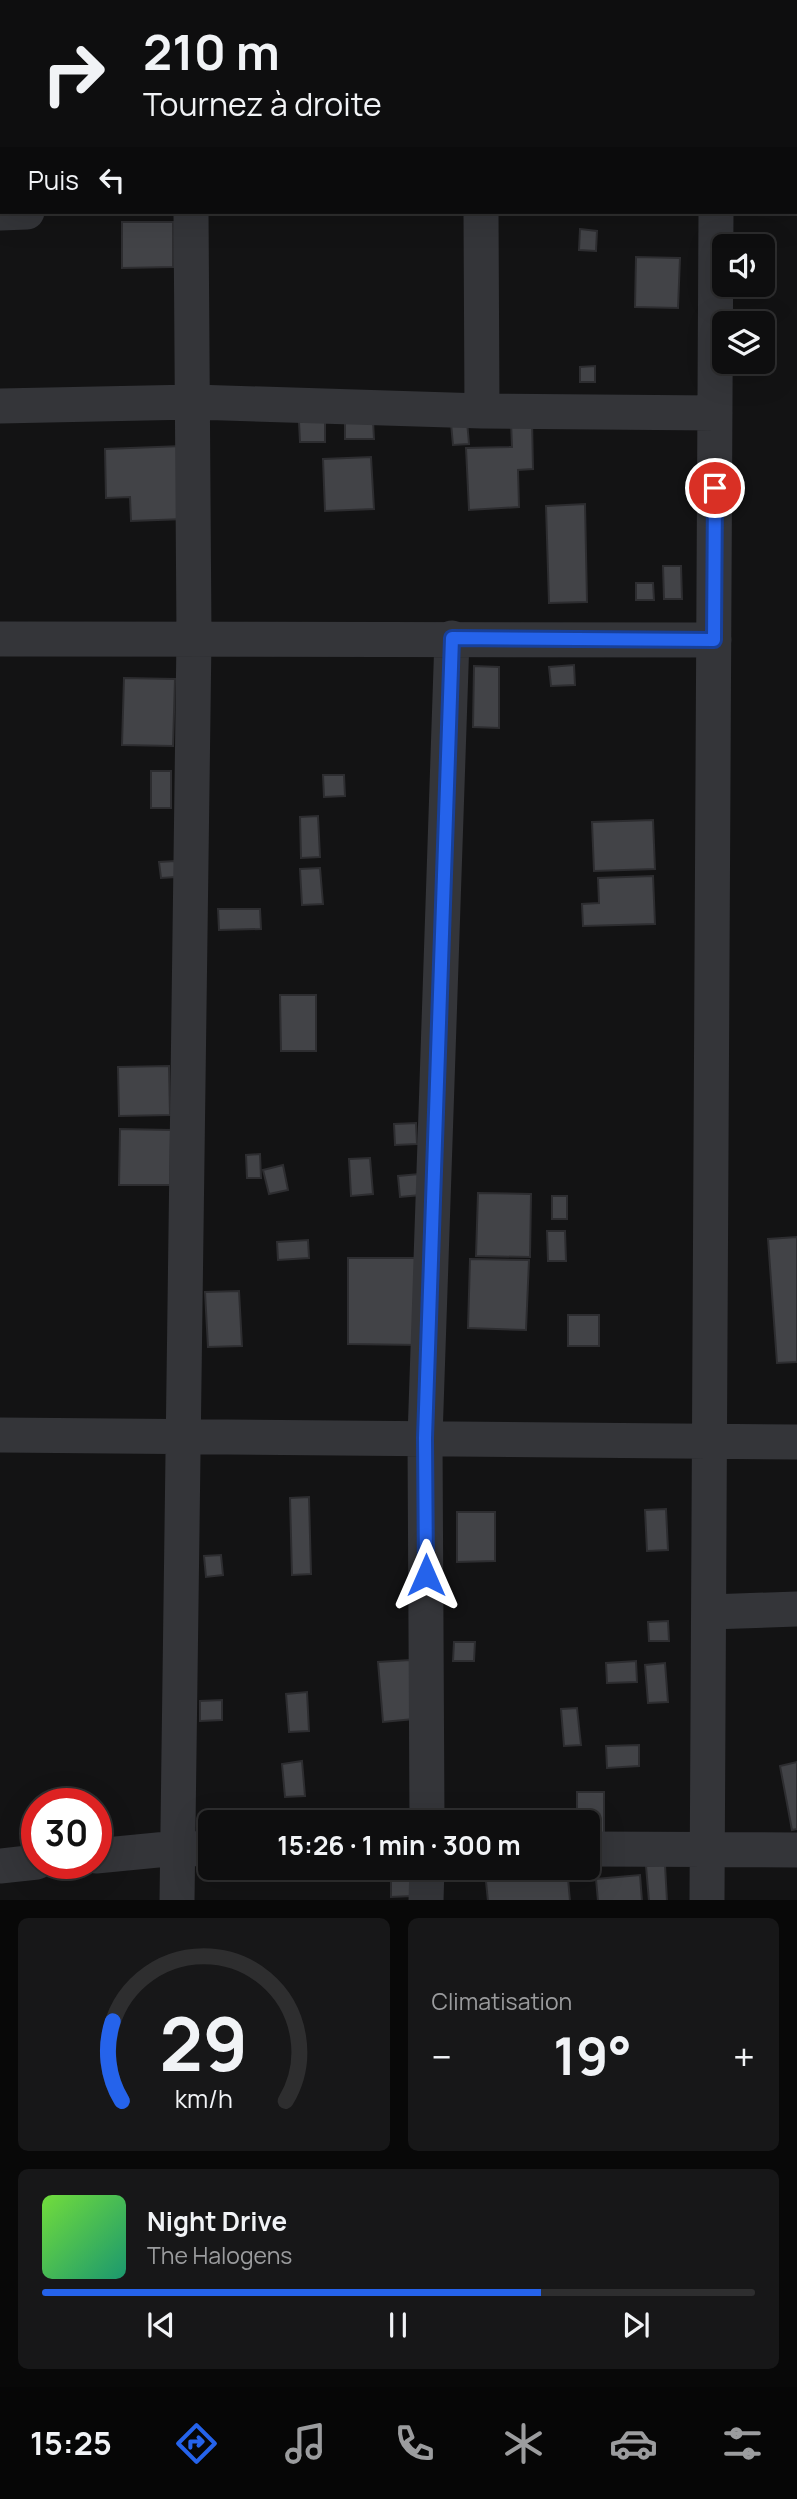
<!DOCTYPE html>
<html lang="fr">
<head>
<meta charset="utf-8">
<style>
	body { margin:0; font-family:Manrope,sans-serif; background:#171718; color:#f1f3f6; height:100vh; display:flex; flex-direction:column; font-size:26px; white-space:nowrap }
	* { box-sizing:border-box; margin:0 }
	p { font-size:23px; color:#9b9c9e }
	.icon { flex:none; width:38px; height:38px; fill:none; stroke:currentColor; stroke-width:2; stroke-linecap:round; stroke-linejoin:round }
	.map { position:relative; height:1900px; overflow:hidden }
	.panel { display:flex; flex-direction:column; gap:18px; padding:18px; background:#080808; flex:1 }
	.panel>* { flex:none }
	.banner { position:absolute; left:0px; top:0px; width:798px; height:214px; box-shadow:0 7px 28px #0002,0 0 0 2px #2e2e2f; background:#0e0e0f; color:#f1f3f6; overflow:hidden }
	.tools { position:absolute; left:712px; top:234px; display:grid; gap:14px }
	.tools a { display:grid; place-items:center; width:63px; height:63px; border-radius:10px; background:#0e0e0f; box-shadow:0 7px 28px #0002,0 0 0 2px #2e2e2f; font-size:35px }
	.speed { position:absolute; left:21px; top:1788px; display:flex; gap:14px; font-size:35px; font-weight:700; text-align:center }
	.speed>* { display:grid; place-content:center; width:91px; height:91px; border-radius:50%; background:#0e0e0f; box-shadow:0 7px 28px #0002,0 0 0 2px #2e2e2f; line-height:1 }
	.speed .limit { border:10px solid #d22; background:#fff; color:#111 }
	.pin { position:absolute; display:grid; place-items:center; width:60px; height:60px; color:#fff; margin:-30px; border:4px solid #fff; border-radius:50%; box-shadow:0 2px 7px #0007 }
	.me { position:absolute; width:77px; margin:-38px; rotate:0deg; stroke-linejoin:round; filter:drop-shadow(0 0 5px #0008) }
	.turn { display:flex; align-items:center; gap:24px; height:147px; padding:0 28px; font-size:32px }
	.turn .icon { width:91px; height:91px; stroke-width:2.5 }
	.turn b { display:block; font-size:49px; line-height:60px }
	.then { display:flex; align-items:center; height:66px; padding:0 28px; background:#0003; gap:14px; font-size:26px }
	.big { font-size:52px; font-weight:700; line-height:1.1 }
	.panel .tile { flex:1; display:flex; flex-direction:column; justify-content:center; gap:10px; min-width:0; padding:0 24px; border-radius:10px; background:#171718 }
	.panel .dial { align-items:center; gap:0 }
	.dial svg { height:182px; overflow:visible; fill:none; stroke:#2e2e2f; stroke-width:7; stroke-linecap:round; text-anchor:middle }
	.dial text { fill:#f1f3f6; stroke:none }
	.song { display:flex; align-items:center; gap:21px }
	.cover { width:84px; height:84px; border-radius:10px; background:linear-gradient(135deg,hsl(100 70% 55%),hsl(160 70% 35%)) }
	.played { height:7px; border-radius:4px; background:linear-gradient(90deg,#2563eb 70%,#2e2e2f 70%) }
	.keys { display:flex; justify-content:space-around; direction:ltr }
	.heat { display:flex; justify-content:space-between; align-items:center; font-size:38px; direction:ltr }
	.panel .tiles { flex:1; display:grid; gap:18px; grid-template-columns:1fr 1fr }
	.tile:last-child { grid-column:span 2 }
	.trip { position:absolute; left:198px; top:1810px; width:402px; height:70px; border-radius:10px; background:#0e0e0f; box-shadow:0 7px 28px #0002,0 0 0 2px #2e2e2f; font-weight:700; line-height:70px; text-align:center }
	.dock { display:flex; height:112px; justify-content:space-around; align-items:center; background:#060606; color:#9b9c9e }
	.dock .icon { width:49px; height:49px }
	.dock .active { color:#2563eb }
	.dock b { font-size:32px; color:#f1f3f6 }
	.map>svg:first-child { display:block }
</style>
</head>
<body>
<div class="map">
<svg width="797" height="1901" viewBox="0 0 797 1901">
	<rect width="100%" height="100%" fill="#131314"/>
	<path fill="#424347" stroke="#2d2d30" stroke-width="2" d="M122,222H173V267L122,268Z
		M580,229L597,231L596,251L579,250Z
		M636,257L680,258L678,308L635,307Z
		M595,366V382H580V367Z
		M532,420L533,469L518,470L519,507L469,510L466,448L512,447L511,421Z
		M373,421L374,439H345V422Z
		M467,421L469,444L453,445L451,423Z
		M299,422H325V442H300Z
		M182,446L185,519L131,521L130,497L106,498L105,449Z
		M371,457L374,509L325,511L323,459Z
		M585,504L587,602L549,603L546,506Z
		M663,566H681L682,599H664Z
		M636,583H653L654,600H636Z
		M574,665L575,685L551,686L549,667Z
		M474,666L499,667V728L473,727Z
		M124,678L175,679L173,746L122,745Z
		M151,771H171V808H151Z
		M323,775H344L345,796L324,797Z
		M318,816L320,857L301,858L300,817Z
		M653,820L655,869L594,871L592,822Z
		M175,861L176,877L161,878L159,862Z
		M320,868L323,904L302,905L300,869Z
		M653,876L655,924L583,926L582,904L599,903L598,878Z
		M218,909H260L261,929L219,930Z
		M280,995H316V1051H281Z
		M169,1066L170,1115L119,1116L118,1067Z
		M416,1123L417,1144L395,1145L394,1124Z
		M120,1129L171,1130L170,1185H119Z
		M260,1154L261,1178H247L246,1155Z
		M370,1158L373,1194L351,1196L349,1159Z
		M283,1165L288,1190L269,1194L263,1170Z
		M419,1174L421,1195L400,1197L398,1176Z
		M478,1193L531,1194L530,1257L476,1256Z
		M552,1196H567V1219H552Z
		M547,1231H565L566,1261H548Z
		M797,1237V1362L777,1363L768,1239Z
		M308,1240L309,1258L278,1260L277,1242Z
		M348,1258H421L420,1345L348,1344Z
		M470,1259L529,1260L526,1330L468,1328Z
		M239,1291L242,1346L208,1347L205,1292Z
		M568,1315H599V1346H568Z
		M309,1497L311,1574L292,1575L290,1498Z
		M666,1509L668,1550L647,1551L645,1510Z
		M457,1512H495V1561L457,1562Z
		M221,1555L223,1575L206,1577L204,1556Z
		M668,1621L669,1641H649L648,1622Z
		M454,1642H475L474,1661H453Z
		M410,1660L414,1719L383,1722L378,1662Z
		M636,1661L637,1682L607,1683L606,1663Z
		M665,1663L668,1702L648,1703L645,1665Z
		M307,1692L309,1731L289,1732L286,1694Z
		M222,1700V1720L200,1721V1701Z
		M577,1708L581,1745L564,1746L561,1709Z
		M639,1745V1766L607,1768L606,1746Z
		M302,1761L305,1796L285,1797L282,1764Z
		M797,1762V1829L792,1830L780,1766Z
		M577,1792H604V1834H588V1822H577Z
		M325,1813H358L357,1822H325Z
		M665,1865L667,1901H649L646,1866Z
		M567,1867L570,1901H488L485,1872Z
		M411,1873L412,1896L391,1897V1874Z
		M640,1875L642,1901H598L596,1879Z"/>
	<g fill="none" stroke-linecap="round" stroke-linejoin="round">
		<path stroke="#343539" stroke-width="35" d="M479,0L480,2
			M192,2V0
			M717,2V0
			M481,212L482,411
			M0,213L27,212
			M0,406L194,402L482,411L715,413
			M0,639L714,640
			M0,1435L797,1442
			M709,1612L797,1609
			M427,1822L425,1438L452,638
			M588,1849L797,1850
			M96,1856L178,1848L210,1849
			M0,1866L37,1862
			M177,1901L194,637L191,212
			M426,1901L427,1867
			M707,1901L716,212"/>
	</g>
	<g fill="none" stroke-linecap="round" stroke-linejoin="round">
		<defs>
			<path id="route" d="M426,1575L425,1438L452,638L714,640L715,488"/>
		</defs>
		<use href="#route" stroke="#184099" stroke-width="18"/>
		<use href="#route" stroke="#2563eb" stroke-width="12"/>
	</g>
</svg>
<div class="tools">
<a><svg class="icon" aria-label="sound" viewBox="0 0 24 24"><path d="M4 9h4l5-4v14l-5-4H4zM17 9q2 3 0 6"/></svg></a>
<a><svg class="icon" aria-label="layers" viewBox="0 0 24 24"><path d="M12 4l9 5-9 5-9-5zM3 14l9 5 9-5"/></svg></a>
</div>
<div class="speed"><div class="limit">30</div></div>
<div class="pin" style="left:715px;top:488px;background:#d93025"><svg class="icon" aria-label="arrive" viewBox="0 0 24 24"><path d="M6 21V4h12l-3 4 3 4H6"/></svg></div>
<svg class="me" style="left:426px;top:1575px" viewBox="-20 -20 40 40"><path d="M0-17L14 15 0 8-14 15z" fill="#2563eb" stroke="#fff" stroke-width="4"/></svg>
<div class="trip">15:26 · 1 min · 300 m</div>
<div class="banner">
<div class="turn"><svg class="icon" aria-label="right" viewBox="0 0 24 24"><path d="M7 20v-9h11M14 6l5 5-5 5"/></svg><div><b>210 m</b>Tournez à droite</div></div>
<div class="then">Puis<svg class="icon" aria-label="left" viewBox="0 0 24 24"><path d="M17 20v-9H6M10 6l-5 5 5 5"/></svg></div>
</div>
</div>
<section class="panel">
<div class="tiles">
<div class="tile dial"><svg viewBox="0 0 100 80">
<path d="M14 69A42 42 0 1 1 86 69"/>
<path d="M14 69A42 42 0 0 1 10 34" stroke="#2563eb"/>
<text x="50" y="56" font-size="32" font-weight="700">29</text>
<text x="50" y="72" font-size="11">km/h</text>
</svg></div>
<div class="tile"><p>Climatisation</p>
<div class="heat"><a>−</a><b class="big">19°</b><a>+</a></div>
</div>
<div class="tile">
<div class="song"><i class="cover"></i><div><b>Night Drive</b><p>The Halogens</p></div></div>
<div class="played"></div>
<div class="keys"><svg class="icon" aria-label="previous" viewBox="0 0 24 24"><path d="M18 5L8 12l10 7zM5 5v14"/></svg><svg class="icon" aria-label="pause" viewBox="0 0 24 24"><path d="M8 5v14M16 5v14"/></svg><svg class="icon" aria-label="next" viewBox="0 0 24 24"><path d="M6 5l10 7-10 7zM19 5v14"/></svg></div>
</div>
</div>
</section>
<nav class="dock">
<b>15:25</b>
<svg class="icon active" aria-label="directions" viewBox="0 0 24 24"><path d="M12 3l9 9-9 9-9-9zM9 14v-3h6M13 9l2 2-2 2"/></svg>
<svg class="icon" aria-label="music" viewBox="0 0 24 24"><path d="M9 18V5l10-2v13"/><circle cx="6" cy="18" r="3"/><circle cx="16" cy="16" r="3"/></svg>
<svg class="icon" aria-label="phone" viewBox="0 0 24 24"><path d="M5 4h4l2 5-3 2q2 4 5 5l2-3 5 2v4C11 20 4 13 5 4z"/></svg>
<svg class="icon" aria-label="climate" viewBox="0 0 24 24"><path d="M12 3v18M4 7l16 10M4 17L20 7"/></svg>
<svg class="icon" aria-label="car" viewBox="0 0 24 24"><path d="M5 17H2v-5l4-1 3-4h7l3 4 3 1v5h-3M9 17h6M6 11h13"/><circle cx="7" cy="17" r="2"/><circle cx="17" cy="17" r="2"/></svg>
<svg class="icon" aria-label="filters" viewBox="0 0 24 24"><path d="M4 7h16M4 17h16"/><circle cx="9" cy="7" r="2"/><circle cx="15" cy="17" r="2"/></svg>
</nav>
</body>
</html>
